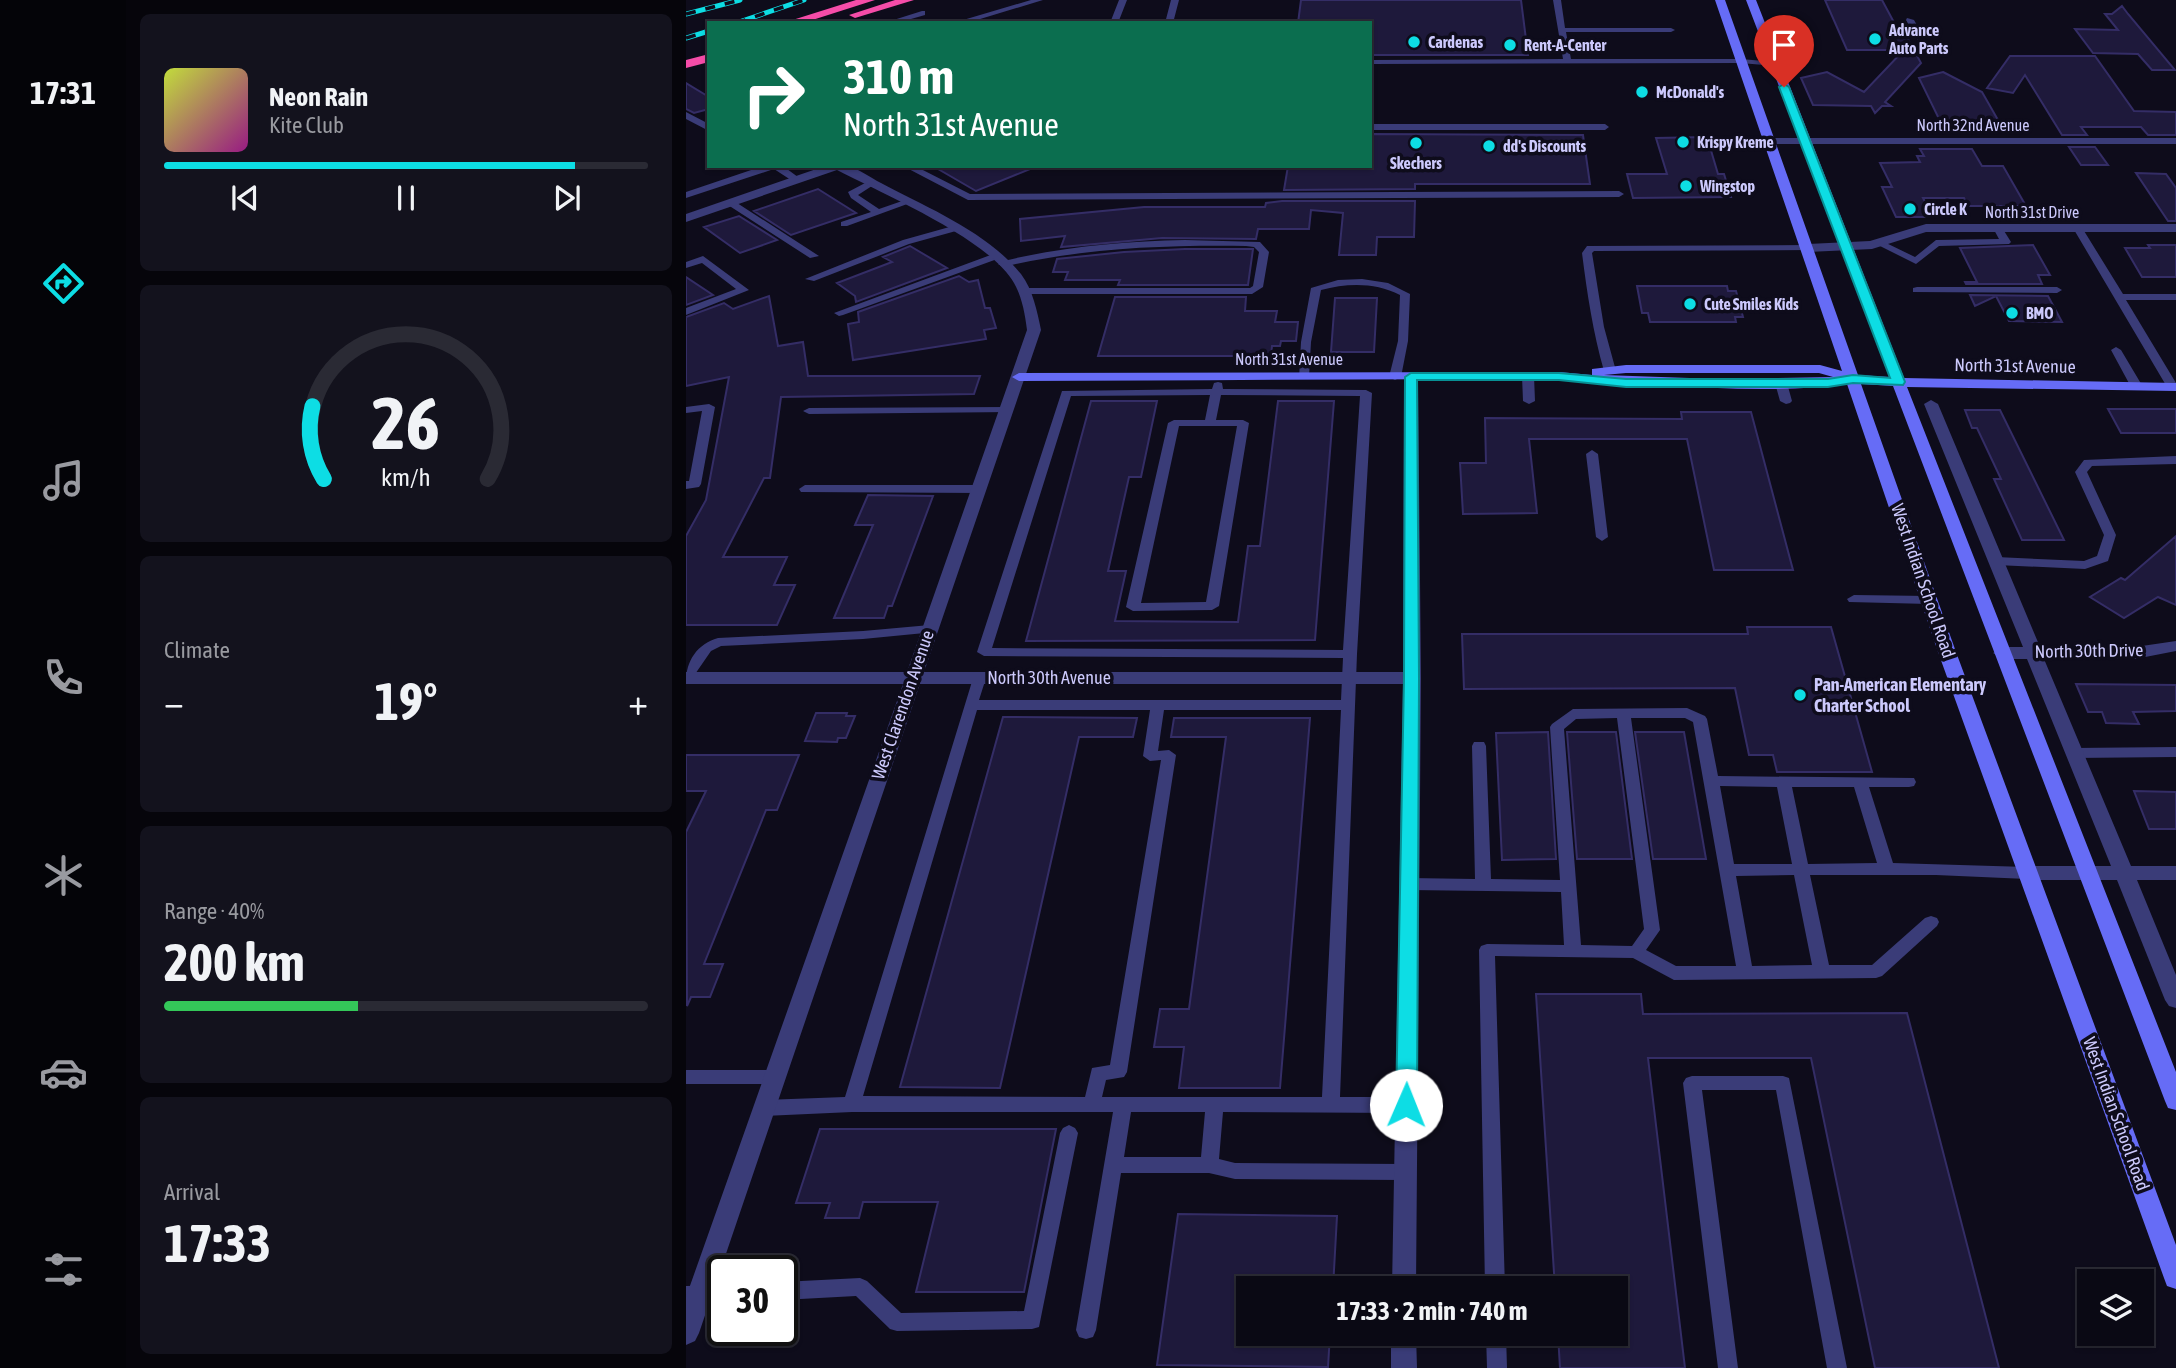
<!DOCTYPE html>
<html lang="en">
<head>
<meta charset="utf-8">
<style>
	body { margin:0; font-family:"Asap Condensed",sans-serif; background:#13121d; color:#f1f3f6; height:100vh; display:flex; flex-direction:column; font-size:26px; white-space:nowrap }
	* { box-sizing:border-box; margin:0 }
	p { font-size:23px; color:#999aa0 }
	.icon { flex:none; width:38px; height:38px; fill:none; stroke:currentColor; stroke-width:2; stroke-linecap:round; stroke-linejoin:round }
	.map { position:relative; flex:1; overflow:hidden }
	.drawer { display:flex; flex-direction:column; gap:14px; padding:14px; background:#06050b; width:560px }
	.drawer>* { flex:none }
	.top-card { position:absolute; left:21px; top:21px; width:665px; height:147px; border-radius:0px; box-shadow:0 2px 5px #0004,0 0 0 2px #2a2a34; background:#0b6e4f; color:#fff; overflow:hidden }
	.buttons { position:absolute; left:1391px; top:1269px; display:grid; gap:14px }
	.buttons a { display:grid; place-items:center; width:77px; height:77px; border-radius:0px; background:#0a0914; box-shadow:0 2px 5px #0004,0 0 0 2px #2a2a34; font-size:35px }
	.speed { position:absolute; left:21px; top:1255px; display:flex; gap:14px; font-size:35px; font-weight:700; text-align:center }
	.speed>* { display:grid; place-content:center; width:91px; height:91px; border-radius:50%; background:#0a0914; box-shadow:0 2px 5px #0004,0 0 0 2px #2a2a34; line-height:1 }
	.speed .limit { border:4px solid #111; border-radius:10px; background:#fff; color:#111 }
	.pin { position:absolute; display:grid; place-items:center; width:60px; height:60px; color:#fff; margin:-72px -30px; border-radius:50% 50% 50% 0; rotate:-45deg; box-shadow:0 0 7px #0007 }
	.pin .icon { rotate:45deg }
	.me { position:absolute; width:77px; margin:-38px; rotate:1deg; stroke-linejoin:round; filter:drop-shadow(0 0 5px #0008) }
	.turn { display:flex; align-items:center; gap:24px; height:147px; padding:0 21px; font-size:32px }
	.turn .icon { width:91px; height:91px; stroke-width:2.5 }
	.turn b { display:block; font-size:49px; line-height:60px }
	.big { font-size:52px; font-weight:700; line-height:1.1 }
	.drawer .card { flex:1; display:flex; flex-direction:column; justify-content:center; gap:10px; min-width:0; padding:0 24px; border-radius:10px; background:#13121d }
	.drawer .dial { align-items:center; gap:0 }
	.dial svg { height:182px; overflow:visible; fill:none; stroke:#2a2a34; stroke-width:7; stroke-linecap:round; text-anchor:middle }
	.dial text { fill:#f1f3f6; stroke:none }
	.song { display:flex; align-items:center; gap:21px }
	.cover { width:84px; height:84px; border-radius:10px; background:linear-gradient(135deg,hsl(70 70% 55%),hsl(310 70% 35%)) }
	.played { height:7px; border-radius:4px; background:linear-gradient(90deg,#0ddde4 85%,#2a2a34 85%) }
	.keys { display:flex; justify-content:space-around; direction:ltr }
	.heat { display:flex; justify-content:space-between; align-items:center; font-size:38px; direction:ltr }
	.charge { height:10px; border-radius:5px; background:linear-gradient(90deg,#34c759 40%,#2a2a34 0) }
	.trip { position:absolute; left:550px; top:1276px; width:392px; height:70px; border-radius:0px; background:#0a0914; box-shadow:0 2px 5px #0004,0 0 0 2px #2a2a34; font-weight:700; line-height:70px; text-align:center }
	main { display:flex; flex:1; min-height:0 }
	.tab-bar { display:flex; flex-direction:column; width:126px; justify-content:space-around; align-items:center; background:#040408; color:#999aa0 }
	.tab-bar .icon { width:49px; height:49px }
	.tab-bar .on { color:#0ddde4 }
	.tab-bar b { font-size:32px; color:#f1f3f6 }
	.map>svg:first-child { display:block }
</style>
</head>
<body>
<main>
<nav class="tab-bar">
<b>17:31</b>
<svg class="icon on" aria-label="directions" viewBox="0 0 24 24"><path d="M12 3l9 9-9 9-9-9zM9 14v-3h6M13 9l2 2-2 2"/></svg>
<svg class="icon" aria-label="music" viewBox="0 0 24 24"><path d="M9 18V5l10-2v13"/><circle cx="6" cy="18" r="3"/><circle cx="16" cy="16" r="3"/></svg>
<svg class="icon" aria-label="phone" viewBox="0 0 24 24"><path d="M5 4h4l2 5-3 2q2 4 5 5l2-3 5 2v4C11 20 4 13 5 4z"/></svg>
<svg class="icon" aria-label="climate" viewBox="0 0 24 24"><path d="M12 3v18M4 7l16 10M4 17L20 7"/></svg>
<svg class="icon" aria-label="car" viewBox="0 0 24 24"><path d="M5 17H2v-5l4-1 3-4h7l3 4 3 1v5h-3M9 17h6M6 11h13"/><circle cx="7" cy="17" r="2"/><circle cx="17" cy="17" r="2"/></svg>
<svg class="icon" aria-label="filters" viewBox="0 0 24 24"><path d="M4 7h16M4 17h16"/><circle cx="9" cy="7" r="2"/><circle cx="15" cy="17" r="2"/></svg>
</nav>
<section class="drawer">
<div class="card">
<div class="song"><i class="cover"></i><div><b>Neon Rain</b><p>Kite Club</p></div></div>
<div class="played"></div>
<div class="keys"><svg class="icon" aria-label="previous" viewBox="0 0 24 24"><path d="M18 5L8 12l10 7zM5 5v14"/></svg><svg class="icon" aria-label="pause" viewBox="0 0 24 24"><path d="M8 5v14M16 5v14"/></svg><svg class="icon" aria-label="next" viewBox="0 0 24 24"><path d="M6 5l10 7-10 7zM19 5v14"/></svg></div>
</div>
<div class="card dial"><svg viewBox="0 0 100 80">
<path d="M14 69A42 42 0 1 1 86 69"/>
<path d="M14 69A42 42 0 0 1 9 37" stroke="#0ddde4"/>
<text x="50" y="56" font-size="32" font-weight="700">26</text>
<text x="50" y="72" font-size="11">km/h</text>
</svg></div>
<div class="card"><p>Climate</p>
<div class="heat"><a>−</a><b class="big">19°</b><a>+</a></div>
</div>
<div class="card"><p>Range · 40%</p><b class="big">200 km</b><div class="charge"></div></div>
<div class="card"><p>Arrival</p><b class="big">17:33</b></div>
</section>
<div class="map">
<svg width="1490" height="1368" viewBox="0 0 1490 1368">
	<rect width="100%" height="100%" fill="#0e0c1b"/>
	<path fill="#1e193b" stroke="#342d66" stroke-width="2" d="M615,0H835L842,55H684V23H612Z
		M1139,0H1196L1211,28H1216L1235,63L1199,102L1205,106H1196L1189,113L1185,106L1127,105L1115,78L1141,72L1178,92L1218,50H1161Z
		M1436,6L1442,14L1489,70H1466L1452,54L1407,53L1389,29L1432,30L1419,14H1426Z
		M1324,56H1409L1448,111L1490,112V135H1462L1455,127H1395L1401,135H1376L1339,75L1327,93L1301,88Z
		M1257,72L1296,92L1316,127H1257L1233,78Z
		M0,83L23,97V109L8,113L0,109Z
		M684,134L897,135L904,184H729V189L598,190L602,166H684Z
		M1021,137L1032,174H1038L1045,197L947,198L941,174H981L970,138Z
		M1383,147H1409L1422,165H1395Z
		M1234,149H1286L1296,166H1317L1340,206H1282L1278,198H1237L1247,217H1210L1196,187H1206L1194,163L1234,162L1231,156H1238Z
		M247,166H349V167L290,191Z
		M1450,173L1480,174L1490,188V221H1482Z
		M132,189L170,213L105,235L68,211Z
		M596,201H729L728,237H691L690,255H653L657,213L625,210L623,229H572L570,239L476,238L375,247L379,236L335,241L334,219L458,207H579L580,203Z
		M53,216L91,240L54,253L18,227Z
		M1347,245L1364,275H1352L1356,284H1280L1279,282H1291L1274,248Z
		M1462,245H1490V277H1456L1439,248H1464Z
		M224,246L261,268L170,302L169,296L151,283L206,262L197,257Z
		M499,249H567L562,285H432L434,280H379L382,272H367L371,259L438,252Z
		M273,276L283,282L292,280L299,308H304L310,328L298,330L300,339L167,360L162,324L173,322L172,312Z
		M0,277L27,295L0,305Z
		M951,286H1041L1042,291H1050L1057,317H1049L1050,322H964L962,313H956Z
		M1284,295L1362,296L1376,322L1323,321L1310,296L1289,306Z
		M83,296L92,346L117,342L122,376H294L288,394L95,397L84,478H78L37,557H101L88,585H109L91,625H0V536L20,500L43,377L0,386V317L38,303L47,309Z
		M429,297H560L559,311H591L589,322H612L610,341H595L594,346H586L585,356H412Z
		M649,298H691L688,352H645Z
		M405,401H471L455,477H443L422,571H440L429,621L552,622L562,546H574L592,401H648L629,640L340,641Z
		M1422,409H1490V433H1435Z
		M1279,410H1314L1378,540H1336L1308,479H1315L1291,428H1286Z
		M995,412H1065L1107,570H1028L1001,439H843L851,513L777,514L774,463H800L799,418L996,419Z
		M182,495L247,496L206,606H202L198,618H148L187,525H169Z
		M1490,536V605L1472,597L1438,618L1404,597L1435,578L1439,580Z
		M1061,627H1145L1186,772H1091L1087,755H1063L1049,688L778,689L776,634H1062Z
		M1390,684L1490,685V711L1447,712L1453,724L1420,723L1416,712H1402Z
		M130,713H161L160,716H169L160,738H152L151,742L119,741Z
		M317,717L451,718L447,737H393L314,1088L214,1087Z
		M488,718H624L594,1088H493L498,1047H468L474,1009H503L540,737H485Z
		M862,732L870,859L816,860L810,733Z
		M881,732H930L946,859H891Z
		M949,732H998L1020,859H967Z
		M0,755H113L91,810H80L18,964H37L24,997H5L1,1006L0,832L20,791H0Z
		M1448,791L1490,792V829H1463Z
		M850,994H955L957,1014L1221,1013L1313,1368H1189L1125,1058H962L999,1368H874L872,1334H929V1288H869Z
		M134,1129H370L338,1292H230L252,1202H177L173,1218H139L144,1203H110Z
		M492,1214L651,1216L647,1288H562V1334H644L642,1367L471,1365Z"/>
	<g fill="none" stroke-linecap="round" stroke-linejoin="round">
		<path fill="#3a3c78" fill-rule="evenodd" d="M345,0H357L281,23H267Z
			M433,0H441L432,23H424Z
			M485,0H493L487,23H479Z
			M867,0H875L879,28H985L989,30L985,32H880L885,59H1055L1089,62L1093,64L1089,66L1055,63L684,64V60L877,59Z
			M236,11H239V15L211,23H198Z
			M1221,18L1228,20L1244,48L1243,50L1236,48L1220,20Z
			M0,112L23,124V131L0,119Z
			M684,124H919L923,127L919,130H684Z
			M77,166H97L116,180L108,182L88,169L0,198V192Z
			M217,166H229L284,194L933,191L938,194L933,197L282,200Z
			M181,182L189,184L172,195L193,209L219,200L224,203L161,226H155V222L185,212L165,198L162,192Z
			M42,201H48L133,256L124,258L42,205Z
			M1312,225L1315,226L1325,242L1323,244L1253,246L1230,264L1188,243L1196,241L1229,257L1250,240L1313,239L1307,228Z
			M267,226L272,229L270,231L223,244L128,281L119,279L217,240Z
			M1389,226H1395L1437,294H1490V300H1440L1490,383V390L1483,389L1481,387L1387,228Z
			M499,240L574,242L583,252L577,287L566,294H337L332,291L337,288H564L567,286L573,252L568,247L560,246C478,245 397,248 317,267L312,264L317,261C377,247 437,241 499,240Z
			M1122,245L1127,248L1126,250L908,251L906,253L918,327L930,371L924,374L918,371C907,332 901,293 896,253L901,246Z
			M310,253L314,254V258L157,315L153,316L148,313Z
			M17,256L63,290L0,315V308L50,289L16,263L0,268V262Z
			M676,279L702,283L724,294L722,341L715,377L709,380L703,377L712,341L714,295C689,282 661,283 635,290L625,342L623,377L621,379H613L615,342L625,288L652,280Z
			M1231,287H1371L1376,290L1371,293L1227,292V288Z
			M1430,347L1435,350L1457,387L1455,389L1451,390L1445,387L1425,350Z
			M842,373L848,376L849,401L843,404L837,401L836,376Z
			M1095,380L1101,383L1106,401L1104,403L1100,404L1094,401L1089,383Z
			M532,382L536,383L537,389L680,390L686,393L671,654L654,1097H720L726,1100L729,1105L726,1110L720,1113L537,1112L533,1159L549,1163L720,1164L727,1166L729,1172L727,1178L720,1180L549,1179L523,1173H435L410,1330L407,1337L400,1339L393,1337L390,1330L427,1112H166L78,1116L72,1113L69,1108L72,1103L78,1100L159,1097L288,675H298L300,678L293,700H655L657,658L298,656L291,652L376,391L526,389L528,383ZM524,395L519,420H488L482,423L440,607L447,611L526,610L533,606L563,423L557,420H530L535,395L674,396L657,650L306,648L385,396ZM493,426H551L520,602L455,603ZM291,710H464L457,756L464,761L475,760L424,1065L406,1068L399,1097L177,1096ZM478,710H655L636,1097H416L420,1080L438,1077L441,1072L490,755L483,750L472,751ZM445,1112H519L515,1157H438Z
			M23,404L29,407L15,484L13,487L0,489V481H3L16,411L0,413V407Z
			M322,407L326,408V412L123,414L117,411L123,408Z
			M906,450L912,454L922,537L916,541L910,537L900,454Z
			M1490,456V464L1406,466L1401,472L1430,535L1422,561L1399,569L1310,565L1304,561L1310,557L1398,561L1411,556L1418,535L1389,472L1398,460Z
			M119,485H294L300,489L294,493L115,492L113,489Z
			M1168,595L1243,596L1250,600L1243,604L1163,602L1161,599Z
			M244,625L249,626L251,629L249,632L177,639L35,646L25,651L5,680L0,682C0,661 11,644 32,638L177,631Z
			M1001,708L1019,716L1021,719L1032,776L1228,778L1230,782L1228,786L1223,787H1183L1207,863L1341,867L1347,869L1349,873L1347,877L1341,879L1250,875H1124L1143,965H1186L1239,918L1245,916L1251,918L1253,922L1251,926L1196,976L1190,978L988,980L947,958L809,956L819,1288H799L793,950L795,946L801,944L878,945L875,892L723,890L717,888L715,884L717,880L723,878L789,879L786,746L788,742H798L800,746L805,879L874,880L864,727L866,724L887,709ZM931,718L958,929L946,946L895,945L878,729L890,719ZM945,718H999L1007,722L1050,966H990L960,950L974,930ZM1034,786L1091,787L1106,864H1048ZM1106,787H1168L1191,863L1122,864ZM1108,875L1126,965L1066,966L1050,876Z
			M1490,747V757L1387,758L1380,753L1387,748Z
			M0,1070H88L94,1072L97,1077L94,1082L88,1084H0Z
			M1006,1076H1097L1103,1078L1161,1368H1141L1090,1090H1016L1052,1368H1032L997,1083L1000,1078Z
			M383,1125L389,1128L392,1133L353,1327L346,1329L211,1331L204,1329L170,1296L96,1300V1282L174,1278L181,1281L215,1313L338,1311L374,1133L377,1128Z
			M37,1285V1303L0,1304V1286Z
			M800,1334H820L821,1368H801Z"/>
		<path fill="#3a3c78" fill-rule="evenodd" d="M1490,138V144H1083L1077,141L1083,138Z
			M139,166C146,166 154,165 161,166C172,168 185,178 195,183C242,208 301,232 335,274C347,290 351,311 355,330L238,672H717L718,377L725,373L732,377L735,678L730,1288H706L717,684H234L13,1333L9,1341L0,1345V1297L217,684H0V672H221L341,330C339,314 336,297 328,283C303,239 197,194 151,170L0,222V214Z
			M1240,224H1490V232H1240L1186,249L1122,252L1116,248L1122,244L1184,241Z
			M1245,400L1252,404L1354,647H1449L1490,641V651L1449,659H1358L1445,866H1490V880H1451L1490,975V1008L1483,1006L1479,1000L1431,880H1341L1334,878L1331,873L1334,868L1341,866H1425L1341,659H1316L1307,653L1316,647H1337L1238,404Z
			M705,1334H730L731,1368H705Z"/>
		<path fill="#666cf6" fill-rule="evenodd" d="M1029,0H1039L1172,375L1204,377L1060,0H1070L1218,378L1490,383V391L1221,387L1490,1072V1110L1482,1108L1479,1101L1207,386L1175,384L1270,652L1490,1245V1289L1481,1286L1478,1278L1252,652L1161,384C1064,397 966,381 869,380C690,378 512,381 333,381L326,377L333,373L873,372L906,375V369L940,365H1134L1156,371ZM940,373H1133L1147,377L1032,379L918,375Z"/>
		<path fill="#f54ca8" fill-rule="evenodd" d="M170,0H189L117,23H97Z
			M209,0H228L169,18L163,15Z
			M23,54V62L0,68V60Z"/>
		<defs>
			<path id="rail" d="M0,14L54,0
				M50,23L118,0
				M0,38L23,31"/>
		</defs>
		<use href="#rail" stroke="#0ddde4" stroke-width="5"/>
		<use href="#rail" stroke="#0e0c1b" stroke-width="3.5" stroke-dasharray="10" stroke-linecap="butt"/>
	</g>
	<path fill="#0ddde4" stroke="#089094" stroke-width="2" d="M1098,84L1103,87L1219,382L1217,385L1167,383L1142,387H940L873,380H731L733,678L731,1105L728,1111L720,1114L713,1111L710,1105L718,678L719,377L725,373H873L940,379H1142L1167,375L1204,378L1093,87Z"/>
	<g fill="#0ddde4" stroke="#0e0c1b" stroke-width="2.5">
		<circle cx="1189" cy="39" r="7"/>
		<circle cx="728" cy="42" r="7"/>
		<circle cx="824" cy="45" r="7"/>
		<circle cx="956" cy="92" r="7"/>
		<circle cx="997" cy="142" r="7"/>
		<circle cx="730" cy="143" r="7"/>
		<circle cx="803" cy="146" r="7"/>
		<circle cx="1000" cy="186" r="7"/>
		<circle cx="1224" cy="209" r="7"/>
		<circle cx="1004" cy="304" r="7"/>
		<circle cx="1326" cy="313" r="7"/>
		<circle cx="1114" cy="695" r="7"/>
	</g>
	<g text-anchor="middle" stroke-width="7" stroke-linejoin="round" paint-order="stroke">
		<g font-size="16" font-weight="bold" fill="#ccc9fc" stroke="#0e0c1b" text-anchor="start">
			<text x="1203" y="36">Advance<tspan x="1203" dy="18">Auto Parts</tspan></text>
			<text x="742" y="48">Cardenas</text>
			<text x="838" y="51">Rent-A-Center</text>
			<text x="970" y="98">McDonald's</text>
			<text x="1011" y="148">Krispy Kreme</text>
			<text x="817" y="152">dd's Discounts</text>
			<text x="730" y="169" text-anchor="middle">Skechers</text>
			<text x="1014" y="192">Wingstop</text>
			<text x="1238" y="215">Circle K</text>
			<text x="1018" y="310">Cute Smiles Kids</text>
			<text x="1340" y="319">BMO</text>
		</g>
		<g font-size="16" fill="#ccc9fc" stroke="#0e0c1b">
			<text x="1287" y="131">North 32nd Avenue</text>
			<text x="1346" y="218">North 31st Drive</text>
			<text x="603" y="365">North 31st Avenue</text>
		</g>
		<g font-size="18" fill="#ccc9fc" stroke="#0e0c1b">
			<text transform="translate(1329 366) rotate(1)" y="6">North 31st Avenue</text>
			<text transform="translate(1237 581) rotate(71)" y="6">West Indian School Road</text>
			<text transform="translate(1403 651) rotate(-1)" y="6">North 30th Drive</text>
			<text x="363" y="684">North 30th Avenue</text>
			<text transform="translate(217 705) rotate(-71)" y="6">West Clarendon Avenue</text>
			<text transform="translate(1430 1114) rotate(70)" y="6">West Indian School Road</text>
		</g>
		<g font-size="18" font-weight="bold" fill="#ccc9fc" stroke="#0e0c1b" text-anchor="start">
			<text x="1128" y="691">Pan-American Elementary<tspan x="1128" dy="21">Charter School</tspan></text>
		</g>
	</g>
</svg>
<div class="buttons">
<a><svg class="icon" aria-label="layers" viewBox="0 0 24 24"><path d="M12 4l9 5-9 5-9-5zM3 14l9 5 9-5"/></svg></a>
</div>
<div class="speed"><div class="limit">30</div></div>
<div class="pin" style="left:1098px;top:87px;background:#d93025"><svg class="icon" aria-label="arrive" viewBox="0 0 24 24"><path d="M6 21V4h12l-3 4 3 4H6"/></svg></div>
<svg class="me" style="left:720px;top:1105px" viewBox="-20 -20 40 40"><circle r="19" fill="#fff"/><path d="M0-13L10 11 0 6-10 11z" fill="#0ddde4"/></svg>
<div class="trip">17:33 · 2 min · 740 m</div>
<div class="top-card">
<div class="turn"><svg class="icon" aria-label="right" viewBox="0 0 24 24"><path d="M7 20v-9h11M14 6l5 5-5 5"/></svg><div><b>310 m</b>North 31st Avenue</div></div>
</div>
</div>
</main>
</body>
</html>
